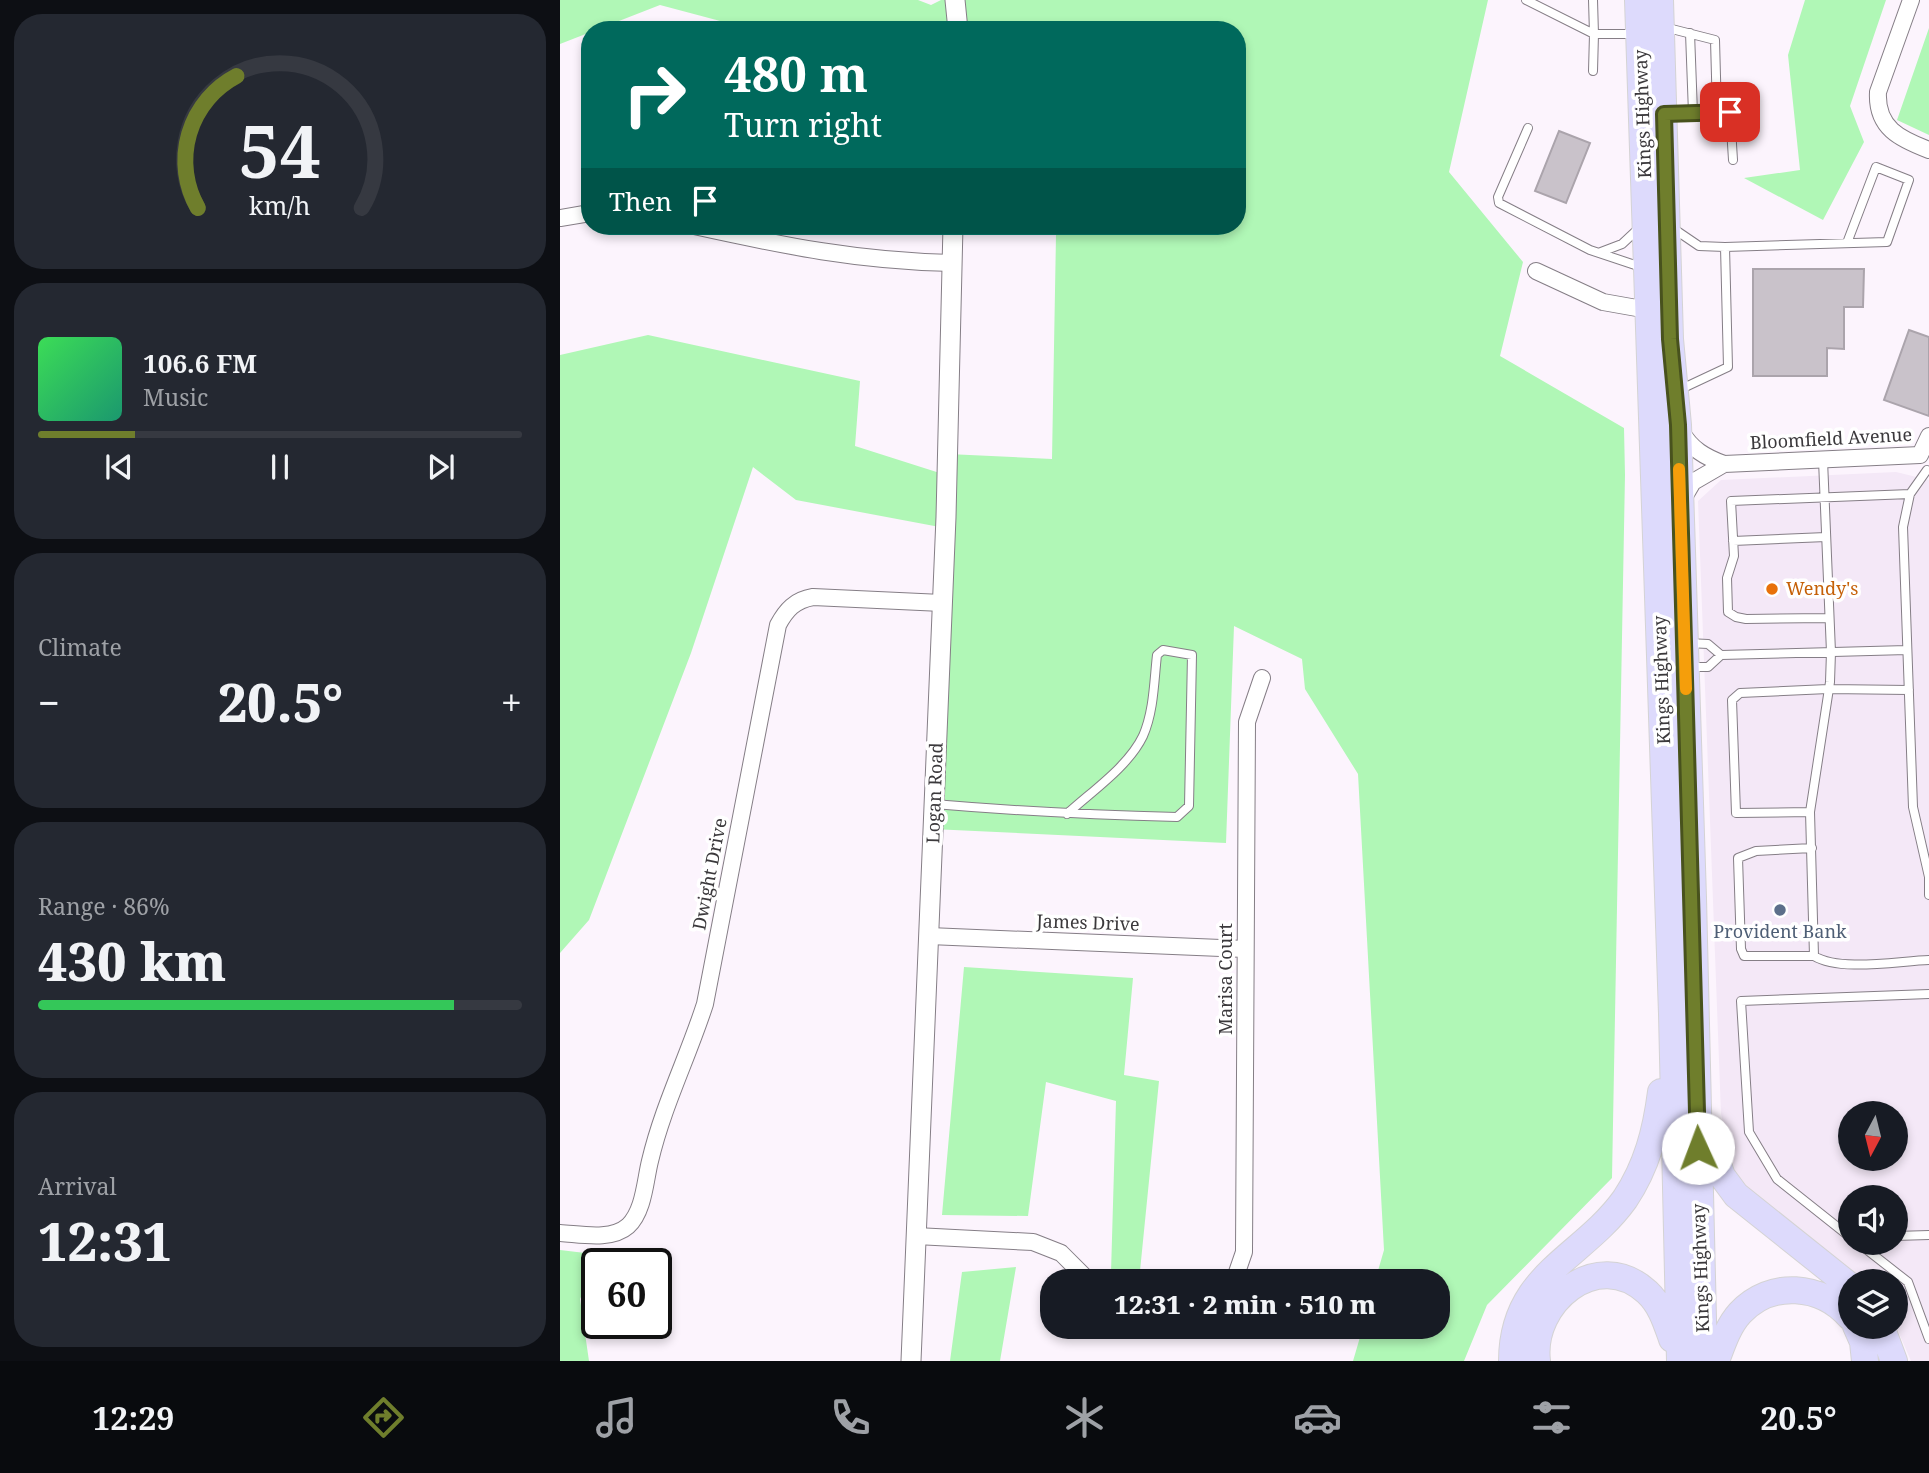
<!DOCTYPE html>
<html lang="en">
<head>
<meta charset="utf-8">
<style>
	body { margin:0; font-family:"Noto Serif",serif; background:#242831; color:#f1f3f6; height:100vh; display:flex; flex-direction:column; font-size:26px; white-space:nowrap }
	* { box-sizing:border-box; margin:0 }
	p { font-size:23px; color:#9ea1a6 }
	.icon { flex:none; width:38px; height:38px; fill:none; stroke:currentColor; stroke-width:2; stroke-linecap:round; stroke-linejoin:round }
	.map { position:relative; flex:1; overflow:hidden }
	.panel { display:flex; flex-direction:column; gap:14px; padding:14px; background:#0d0f14; width:560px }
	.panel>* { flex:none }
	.banner { position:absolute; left:21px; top:21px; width:665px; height:214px; border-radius:28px; box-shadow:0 4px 10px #0003; background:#00695c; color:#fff; overflow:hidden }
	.needle { width:46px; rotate:187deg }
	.tools { position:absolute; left:1278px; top:1101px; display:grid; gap:14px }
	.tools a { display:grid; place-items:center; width:70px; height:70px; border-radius:50%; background:#171b24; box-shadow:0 4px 10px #0003; font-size:35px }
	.speed { position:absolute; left:21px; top:1248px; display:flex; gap:14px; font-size:35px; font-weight:700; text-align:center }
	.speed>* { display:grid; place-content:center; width:91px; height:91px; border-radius:50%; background:#171b24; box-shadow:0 4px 10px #0003; line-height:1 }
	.speed .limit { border:4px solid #111; border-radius:10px; background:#fff; color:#111 }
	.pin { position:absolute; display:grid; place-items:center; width:60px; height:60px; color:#fff; margin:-30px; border-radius:14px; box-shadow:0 4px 10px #0006 }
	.me { position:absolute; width:77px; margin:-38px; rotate:358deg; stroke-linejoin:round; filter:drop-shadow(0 0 5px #0008) }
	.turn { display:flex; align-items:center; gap:24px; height:147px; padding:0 28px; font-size:32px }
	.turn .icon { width:91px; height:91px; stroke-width:2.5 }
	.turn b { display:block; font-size:49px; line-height:60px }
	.then { display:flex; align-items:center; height:66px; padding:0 28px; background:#0003; gap:14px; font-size:26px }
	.big { font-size:52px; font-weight:800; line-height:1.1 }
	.panel .card { flex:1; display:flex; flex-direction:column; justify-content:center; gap:10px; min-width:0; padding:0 24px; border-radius:28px; background:#242831 }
	.panel .dial { align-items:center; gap:0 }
	.dial svg { height:182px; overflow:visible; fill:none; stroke:#363941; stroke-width:7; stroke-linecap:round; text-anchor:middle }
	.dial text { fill:#f1f3f6; stroke:none }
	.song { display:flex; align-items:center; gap:21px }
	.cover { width:84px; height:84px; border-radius:10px; background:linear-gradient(135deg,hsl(130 70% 55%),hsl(160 70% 35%)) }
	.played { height:7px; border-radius:4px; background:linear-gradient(90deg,#6f7e2c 20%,#363941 20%) }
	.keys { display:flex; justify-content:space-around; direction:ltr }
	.heat { display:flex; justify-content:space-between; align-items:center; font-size:38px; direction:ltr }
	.charge { height:10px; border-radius:5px; background:linear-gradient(90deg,#34c759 86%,#363941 0) }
	.trip { position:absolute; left:480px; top:1269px; width:410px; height:70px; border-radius:28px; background:#171b24; box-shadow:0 4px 10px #0003; font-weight:800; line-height:70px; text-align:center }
	.tabs { display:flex; height:112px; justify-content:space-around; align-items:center; background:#090b0e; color:#9ea1a6 }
	.tabs .icon { width:49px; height:49px }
	.tabs .selected { color:#6f7e2c }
	.tabs b { font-size:32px; color:#f1f3f6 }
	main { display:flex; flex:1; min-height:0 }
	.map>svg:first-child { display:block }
</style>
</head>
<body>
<main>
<section class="panel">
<div class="card dial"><svg viewBox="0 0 100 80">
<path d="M14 69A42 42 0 1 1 86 69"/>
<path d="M14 69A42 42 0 0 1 31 11" stroke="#6f7e2c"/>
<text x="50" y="56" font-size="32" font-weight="700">54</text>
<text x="50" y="72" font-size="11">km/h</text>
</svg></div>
<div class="card">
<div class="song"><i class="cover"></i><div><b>106.6 FM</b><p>Music</p></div></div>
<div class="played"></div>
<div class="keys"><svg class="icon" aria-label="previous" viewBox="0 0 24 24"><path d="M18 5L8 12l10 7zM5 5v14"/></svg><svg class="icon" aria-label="pause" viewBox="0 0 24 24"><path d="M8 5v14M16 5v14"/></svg><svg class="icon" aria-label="next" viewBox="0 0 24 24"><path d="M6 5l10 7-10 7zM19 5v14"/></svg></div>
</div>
<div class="card"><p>Climate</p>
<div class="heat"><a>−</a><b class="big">20.5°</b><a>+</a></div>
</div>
<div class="card"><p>Range · 86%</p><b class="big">430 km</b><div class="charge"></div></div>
<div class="card"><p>Arrival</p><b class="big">12:31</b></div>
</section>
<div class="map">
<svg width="1369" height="1361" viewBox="0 0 1369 1361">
	<rect width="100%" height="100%" fill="#fcf4fd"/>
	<path fill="#f4e8f7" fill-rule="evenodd" d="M1336,472L1369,480V1361H1351L1335,1324V1281H1304L1178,1184L1161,1114L1138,501L1161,480ZM1290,1113H1335V1158H1290ZM1290,1197H1335V1242H1290Z"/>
	<path fill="#b0f7b6" d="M0,0H358L371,5L381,0H928L889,172L963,262L940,356L1064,428L1065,475L1052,1178L927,1305L904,1361H793L803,1327L877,1326V1281H815L824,1250L798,774L745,689L742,659L674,626L666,843L372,829L385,528L236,500L193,467L131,653L29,920L0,953V355L88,335L300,381L295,446L386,475L388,454L492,459L496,235L411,231V226H677V30H194L100,5L0,44Z
		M1245,0H1326L1290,106L1304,142L1263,220L1184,178L1240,170L1228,55Z
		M1369,28V135L1337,120Z
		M404,967L573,978L564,1075L599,1081L579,1281H566L551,1273L556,1101L486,1082L468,1216L382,1215Z
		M0,1250L42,1255L20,1299L29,1361H0Z
		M456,1267L440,1361H390L402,1272Z"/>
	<path fill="#c9c2ca" stroke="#aba4ac" stroke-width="2" d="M999,131L1030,143L1006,203L975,191Z
		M1193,269H1304L1303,307H1284V349L1267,348V376H1193Z
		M1349,330L1369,337V416L1324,400Z"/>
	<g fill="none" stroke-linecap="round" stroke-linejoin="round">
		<defs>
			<path id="service" d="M966,0L1034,34L1033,71
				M1033,0L1034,34H1077
				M1104,27L1155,40L1157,113L1107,114
				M1130,33L1133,113
				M1157,113L1170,112L1173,160
				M968,128L938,197L939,203L1030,250L1081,267
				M1114,229L1139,246L1165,247
				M1041,252L1062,244L1077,230
				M1119,390L1168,367L1165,247L1327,242L1349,180L1316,167L1287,243
				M1263,460L1271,652L1270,682L1250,812L1254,956C1280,972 1338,961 1369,960
				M1367,470L1350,494L1343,527L1353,807L1369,877V895
				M1173,541L1266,537
				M1269,618L1186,619L1176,617L1168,612L1167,578L1174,556L1171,501L1350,494
				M1161,655L1347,650
				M1128,667H1148L1161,655L1148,644L1128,643
				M374,804C455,811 536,815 617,817L629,806L632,655L603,650L597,655C594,681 594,711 583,736C568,767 532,791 507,814
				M1250,812L1176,813L1172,700L1180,693L1268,689L1349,690
				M1252,848L1196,851L1178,858L1181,949L1184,956H1254
				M1335,1236L1369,1235
				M1290,1237L1217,1179L1189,1132L1181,1001L1369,994
				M1297,1242L1348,1282L1369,1339"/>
			<path id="minor" d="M1351,0L1318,92C1316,128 1340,139 1369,150
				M0,218L30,213
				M134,226C225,246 298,261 392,263
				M976,271L1043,302L1088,310
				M1121,431C1131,449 1145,457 1164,464L1360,455L1369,436
				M1123,499L1133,482L1164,464
				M369,936L685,949
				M0,1233C20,1234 51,1241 68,1226C84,1211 85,1181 90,1161C103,1106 128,1057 145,1004L218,625C226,610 235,600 253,597L382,603
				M356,1236L473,1242L501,1253L529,1281
				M674,1281L684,1252L687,722L702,678"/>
			<path id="tertiary" d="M395,0L398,30
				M351,1361L386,517L393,226"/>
			<path id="primary" d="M1078,0L1112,1014L1120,1361
				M1100,0L1110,339L1118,425L1133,898L1144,1361
				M1146,1129L1162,1176L1176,1195L1290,1286
				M1296,1326L1303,1342L1305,1361
				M1321,1326L1334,1361
				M952,1361C952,1274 1022,1259 1065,1199C1087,1166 1096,1131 1101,1092
				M977,1361C970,1303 1037,1246 1087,1292C1101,1305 1106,1322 1112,1339
				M1156,1361C1162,1345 1168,1326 1180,1313C1211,1280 1261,1284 1290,1317"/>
		</defs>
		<use href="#service" stroke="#857e86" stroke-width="10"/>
		<use href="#minor" stroke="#857e86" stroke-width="18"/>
		<use href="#tertiary" stroke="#857e86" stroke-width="21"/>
		<use href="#primary" stroke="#d4d3d4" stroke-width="28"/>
		<use href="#service" stroke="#fff" stroke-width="8"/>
		<use href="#minor" stroke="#fff" stroke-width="16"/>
		<use href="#tertiary" stroke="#fff" stroke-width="19"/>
		<use href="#primary" stroke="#dddafc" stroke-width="26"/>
	</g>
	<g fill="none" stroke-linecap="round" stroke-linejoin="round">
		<defs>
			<path id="route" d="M1138,1148L1118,425L1110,339L1104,114L1170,112"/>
		</defs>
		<use href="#route" stroke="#48521d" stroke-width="18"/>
		<use href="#route" stroke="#6f7e2c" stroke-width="12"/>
		<path stroke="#f59e0b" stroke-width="12" d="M1119,469L1126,689"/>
	</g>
	<circle fill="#e8710a" stroke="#fff" stroke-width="2.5" cx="1212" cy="589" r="7"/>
	<circle fill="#5c6f8a" stroke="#fff" stroke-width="2.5" cx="1220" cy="910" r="7"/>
	<g text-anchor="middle" stroke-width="7" stroke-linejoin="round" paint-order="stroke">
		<g font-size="18" fill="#3b393c" stroke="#fff">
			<text transform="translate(1083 114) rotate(-92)" y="6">Kings Highway</text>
			<text transform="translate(1271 439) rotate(-3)" y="6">Bloomfield Avenue</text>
			<text transform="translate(1102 680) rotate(-92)" y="6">Kings Highway</text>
			<text transform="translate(375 793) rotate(-88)" y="6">Logan Road</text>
			<text transform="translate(150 874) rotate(-79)" y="6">Dwight Drive</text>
			<text transform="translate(528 923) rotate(2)" y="6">James Drive</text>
			<text transform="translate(666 979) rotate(-90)" y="6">Marisa Court</text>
			<text transform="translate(1141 1268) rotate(-92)" y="6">Kings Highway</text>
		</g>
		<g font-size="18" fill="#c56008" stroke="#fff" text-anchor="start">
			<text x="1226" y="595">Wendy's</text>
		</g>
		<g font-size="18" fill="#4e5e75" stroke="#fff">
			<text x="1220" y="938">Provident Bank</text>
		</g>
	</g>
</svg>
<div class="tools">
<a><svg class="needle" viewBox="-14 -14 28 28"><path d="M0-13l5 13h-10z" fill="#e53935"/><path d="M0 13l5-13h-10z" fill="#9ea1a6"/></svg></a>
<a><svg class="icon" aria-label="sound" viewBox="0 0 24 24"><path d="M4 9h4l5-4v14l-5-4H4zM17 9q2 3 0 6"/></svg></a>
<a><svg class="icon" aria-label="layers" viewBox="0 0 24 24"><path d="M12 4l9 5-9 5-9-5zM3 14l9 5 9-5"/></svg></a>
</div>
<div class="speed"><div class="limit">60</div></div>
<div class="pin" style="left:1170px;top:112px;background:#d93025"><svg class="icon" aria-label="arrive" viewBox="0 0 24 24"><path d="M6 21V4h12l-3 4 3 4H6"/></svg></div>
<svg class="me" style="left:1138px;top:1148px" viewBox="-20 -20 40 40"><circle r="19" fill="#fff"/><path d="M0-13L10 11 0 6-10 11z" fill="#6f7e2c"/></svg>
<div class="trip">12:31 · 2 min · 510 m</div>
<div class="banner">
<div class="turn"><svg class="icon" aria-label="right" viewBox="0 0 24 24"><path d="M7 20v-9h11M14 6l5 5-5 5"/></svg><div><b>480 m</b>Turn right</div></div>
<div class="then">Then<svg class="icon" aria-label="arrive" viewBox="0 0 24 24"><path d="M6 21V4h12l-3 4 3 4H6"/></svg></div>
</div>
</div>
</main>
<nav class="tabs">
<b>12:29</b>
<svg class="icon selected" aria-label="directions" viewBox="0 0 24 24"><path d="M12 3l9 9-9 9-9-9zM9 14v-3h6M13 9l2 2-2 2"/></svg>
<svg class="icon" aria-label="music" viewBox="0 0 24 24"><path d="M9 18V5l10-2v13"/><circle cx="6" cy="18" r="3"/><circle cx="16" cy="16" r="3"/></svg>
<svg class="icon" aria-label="phone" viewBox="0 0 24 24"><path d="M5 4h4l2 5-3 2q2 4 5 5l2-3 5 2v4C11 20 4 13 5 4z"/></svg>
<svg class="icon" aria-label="climate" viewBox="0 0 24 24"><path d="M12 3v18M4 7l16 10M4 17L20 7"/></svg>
<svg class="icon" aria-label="car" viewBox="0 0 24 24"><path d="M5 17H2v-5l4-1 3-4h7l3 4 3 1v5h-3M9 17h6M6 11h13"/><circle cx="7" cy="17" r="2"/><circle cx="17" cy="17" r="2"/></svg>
<svg class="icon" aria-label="filters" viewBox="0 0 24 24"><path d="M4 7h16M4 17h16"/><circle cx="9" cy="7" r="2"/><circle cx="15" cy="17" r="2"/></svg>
<b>20.5°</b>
</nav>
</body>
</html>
